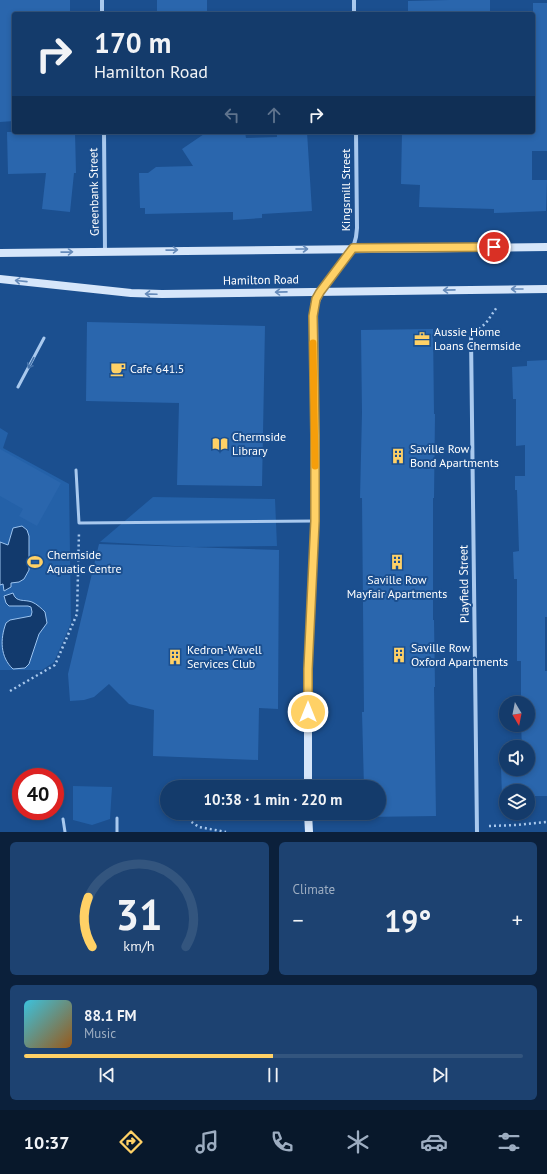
<!DOCTYPE html>
<html lang="en">
<head>
<meta charset="utf-8">
<style>
	body { margin:0; font-family:"PT Sans",sans-serif; background:#1d4271; color:#f1f3f6; height:100vh; display:flex; flex-direction:column; font-size:15px; white-space:nowrap }
	* { box-sizing:border-box; margin:0 }
	p { font-size:13px; color:#9dadc1 }
	.icon { flex:none; width:22px; height:22px; fill:none; stroke:currentColor; stroke-width:2; stroke-linecap:round; stroke-linejoin:round }
	.map { position:relative; height:832px; overflow:hidden }
	.side { display:flex; flex-direction:column; gap:10px; padding:10px; background:#0b203b; flex:1 }
	.side>* { flex:none }
	.top-card { position:absolute; left:12px; top:12px; width:523px; height:122px; border-radius:4px; box-shadow:0 2px 6px #0003,0 0 0 1px #33557e; background:#143b6b; color:#f1f3f6; overflow:hidden }
	.needle { width:26px; rotate:170deg }
	.buttons { position:absolute; left:499px; top:696px; display:grid; gap:8px }
	.buttons a { display:grid; place-items:center; width:36px; height:36px; border-radius:50%; background:#143b6b; box-shadow:0 2px 6px #0003,0 0 0 1px #33557e; font-size:20px }
	.speed { position:absolute; left:12px; top:768px; display:flex; gap:8px; font-size:20px; font-weight:700; text-align:center }
	.speed>* { display:grid; place-content:center; width:52px; height:52px; border-radius:50%; background:#143b6b; box-shadow:0 2px 6px #0003,0 0 0 1px #33557e; line-height:1 }
	.speed .limit { border:6px solid #d22; background:#fff; color:#111 }
	.pin { position:absolute; display:grid; place-items:center; width:34px; height:34px; color:#fff; margin:-17px; border:2px solid #fff; border-radius:50%; box-shadow:0 1px 4px #0007 }
	.me { position:absolute; width:44px; margin:-22px; rotate:0deg; stroke-linejoin:round; filter:drop-shadow(0 0 3px #0008) }
	.turn { display:flex; align-items:center; gap:14px; height:84px; padding:0 16px; font-size:18px }
	.turn .icon { width:52px; height:52px; stroke-width:2.5 }
	.turn b { display:block; font-size:28px; line-height:34px }
	.lanes { display:flex; align-items:center; height:38px; padding:0 16px; background:#0003; justify-content:center; gap:20px; direction:ltr }
	.lanes .off { opacity:.35 }
	.big { font-size:30px; font-weight:600; line-height:1.1 }
	.side .card { flex:1; display:flex; flex-direction:column; justify-content:center; gap:6px; min-width:0; padding:0 14px; border-radius:6px; background:#1d4271 }
	.side .dial { align-items:center; gap:0 }
	.dial svg { height:104px; overflow:visible; fill:none; stroke:#33557e; stroke-width:7; stroke-linecap:round; text-anchor:middle }
	.dial text { fill:#f1f3f6; stroke:none }
	.song { display:flex; align-items:center; gap:12px }
	.cover { width:48px; height:48px; border-radius:6px; background:linear-gradient(135deg,hsl(190 70% 55%),hsl(30 70% 35%)) }
	.played { height:4px; border-radius:2px; background:linear-gradient(90deg,#ffd166 50%,#33557e 50%) }
	.keys { display:flex; justify-content:space-around; direction:ltr }
	.heat { display:flex; justify-content:space-between; align-items:center; font-size:22px; direction:ltr }
	.side .tiles { flex:1; display:grid; gap:10px; grid-template-columns:1fr 1fr }
	.card:last-child { grid-column:span 2 }
	.trip { position:absolute; left:160px; top:780px; width:226px; height:40px; border-radius:20px; background:#143b6b; box-shadow:0 2px 6px #0003,0 0 0 1px #33557e; font-weight:600; line-height:40px; text-align:center }
	.tab-bar { display:flex; height:64px; justify-content:space-around; align-items:center; background:#08182b; color:#9dadc1 }
	.tab-bar .icon { width:28px; height:28px }
	.tab-bar .on { color:#ffd166 }
	.tab-bar b { font-size:18px; color:#f1f3f6 }
	.map>svg:first-child { display:block }
</style>
</head>
<body>
<div class="map">
<svg width="547" height="832" viewBox="0 0 547 832">
	<rect width="100%" height="100%" fill="#1b4f8f"/>
	<path fill="#2461a8" d="M0,428L8,433L3,448L69,484L71,623L54,662L42,670H0Z
		M153,497L275,499L277,546L192,547L100,542Z
		M73,786L112,787L110,819L92,825L73,820Z"/>
	<path fill="#123a6d" stroke="#9cc4f0" d="M22,526L27,530L29,536V570L24,579L19,582L11,583V587L4,591L3,584L0,585V542L8,545L13,528Z
		M13,593C16,603 24,599 32,602C37,604 42,609 45,612L47,623L39,634L29,664L25,668L13,669C0,657 0,639 6,623L10,620L31,616L32,612L31,607L28,606H9L6,603L4,596Z"/>
	<path fill="#2a66ad" d="M0,0H70V14H14V121L0,122Z
		M157,0H207V14H157Z
		M449,0H490V14H408V1Z
		M533,3H547V151H532V180H547L546,211L494,213V209L419,207L420,185L401,184L402,132H533Z
		M7,132H75L76,173H74L70,212L42,209L46,173L8,174Z
		M207,132H245L246,138L277,137V132H307L312,211L262,214V218L233,220V212L145,214V208H140L139,173H148L156,167L193,166L182,149Z
		M87,322L265,326L262,486L177,485L179,403L86,401Z
		M433,329L434,414H435L434,498H433V620H434L435,687H434L436,816L365,817V813H379V787H364L362,712H364L362,498H360L362,413L361,330Z
		M547,360V617H545V671H547V796H528V791H506V797H502L501,767H506V769H528V747H522L521,725H528V703H521V661H517V579H514L513,552L519,551L517,490H515V476H525V445L516,446V399H513L512,367L527,366V361Z
		M0,449L61,483L37,526L19,516L23,509L0,496Z
		M99,544L279,550L278,709L259,708L258,760L153,756L154,710L129,704L109,684L94,697L84,700L70,701L68,674Z"/>
	<g fill="none" stroke-linecap="round" stroke-linejoin="round">
		<path stroke="#a9c9ee" stroke-width="2.5" stroke-dasharray="2 3" stroke-linecap="butt" d="M479,329L486,323L497,307
			M10,691L55,665L77,614L79,532
			M188,813L190,821L199,827L226,832
			M489,826L517,825L547,822"/>
		<path stroke="#a9c9ee" stroke-width="3" d="M18,387L44,338
			M76,470L79,523L315,521
			M117,818V832
			M63,819L65,832"/>
		<path stroke="#a9c9ee" stroke-width="4" d="M102,0V14
			M354,0V14
			M104,132L105,251
			M353,248L356,237L357,228L356,132
			M471,336L477,832"/>
		<path stroke="#d6e6fa" stroke-width="8" d="M0,253L547,247
			M0,279L131,293L162,294L547,289
			M308,787V669L315,521V435L314,306L320,292L353,248
			M308,813L309,832"/>
	</g>
	<defs><path id="oneway-shaft" d="M-6 0H5M1.5-3L5.5 0L1.5 3" fill="none" stroke-width="1.6" stroke-linecap="round" stroke-linejoin="round"/></defs>
	<g stroke="#668bba">
		<use href="#oneway-shaft" transform="translate(302 249)"/>
		<use href="#oneway-shaft" transform="translate(172 250) rotate(-1)"/>
		<use href="#oneway-shaft" transform="translate(67 252) rotate(-1)"/>
		<use href="#oneway-shaft" transform="translate(21 281) rotate(-174)"/>
		<use href="#oneway-shaft" transform="translate(517 289) rotate(180)"/>
		<use href="#oneway-shaft" transform="translate(449 290) rotate(179)"/>
		<use href="#oneway-shaft" transform="translate(281 292) rotate(179)"/>
		<use href="#oneway-shaft" transform="translate(151 294) rotate(-178)"/>
	</g>
	<use stroke="#4674ac" href="#oneway-shaft" transform="translate(31 363) rotate(118)"/>
	<g fill="none" stroke-linecap="round" stroke-linejoin="round">
		<defs>
			<path id="route" d="M308,712V669L315,521V435L313,316L316,299L320,292L353,248L494,247"/>
		</defs>
		<use href="#route" stroke="#a68842" stroke-width="10"/>
		<use href="#route" stroke="#ffd166" stroke-width="7"/>
		<path stroke="#f59e0b" stroke-width="7" d="M313,343L315,466"/>
	</g>
	<defs>
		<symbol id="office-bare" viewBox="-9 -9 18 18"><path d="M-6-3h4V-5.5h4V-3h4V5H-6ZM-1-4.5V-3h2v-1.5ZM-6 0V1H6V0Z" fill="#ffd166" stroke="#1b4f8f" stroke-width="2.5" paint-order="stroke"/></symbol>
		<symbol id="cafe-bare" viewBox="-9 -9 18 18"><path d="M-5.5-4.5H6V0H3Q3 3.5 0 3.5H-2.5Q-5.5 3.5-5.5 0ZM3-3.2v2h1.7v-2ZM-6 4.5H4V6H-6Z" fill="#ffd166" stroke="#1b4f8f" stroke-width="2.5" paint-order="stroke"/></symbol>
		<symbol id="library-bare" viewBox="-9 -9 18 18"><path d="M-6-4Q-3-5.5-.7-3.5V5Q-3 3-6 4ZM6-4Q3-5.5 .7-3.5V5Q3 3 6 4Z" fill="#ffd166" stroke="#1b4f8f" stroke-width="2.5" paint-order="stroke"/></symbol>
		<symbol id="building-bare" viewBox="-9 -9 18 18"><path d="M-4-6H4V6H1V3H-1V6H-4ZM-2.5-4.3h1.7v1.8h-1.7ZM.8-4.3h1.7v1.8H.8ZM-2.5-1h1.7V.8h-1.7ZM.8-1h1.7V.8H.8Z" fill="#ffd166" stroke="#1b4f8f" stroke-width="2.5" paint-order="stroke"/></symbol>
		<symbol id="stadium-bare" viewBox="-9 -9 18 18"><path d="M0-5a6.5 5 0 1 0 0 10a6.5 5 0 1 0 0-10ZM-3.5-1.8h7v3.6h-7Z" fill="#ffd166" stroke="#1b4f8f" stroke-width="2.5" paint-order="stroke"/></symbol>
	</defs>
	<g fill-rule="evenodd">
		<use href="#office-bare" x="411" y="328" width="22" height="22"/>
		<use href="#cafe-bare" x="107" y="358" width="22" height="22"/>
		<use href="#library-bare" x="209" y="433" width="22" height="22"/>
		<use href="#building-bare" x="387" y="445" width="22" height="22"/>
		<use href="#stadium-bare" x="24" y="551" width="22" height="22"/>
		<use href="#building-bare" x="386" y="551" width="22" height="22"/>
		<use href="#building-bare" x="388" y="644" width="22" height="22"/>
		<use href="#building-bare" x="164" y="646" width="22" height="22"/>
	</g>
	<g text-anchor="middle" stroke-width="4" stroke-linejoin="round" paint-order="stroke">
		<g font-size="12" fill="#fff" stroke="#1b4f8f">
			<text transform="translate(346 190) rotate(-90)" y="4">Kingsmill Street</text>
			<text transform="translate(94 192) rotate(-91)" y="4">Greenbank Street</text>
			<text transform="translate(261 280) rotate(-1)" y="4">Hamilton Road</text>
			<text transform="translate(464 584) rotate(-91)" y="4">Playfield Street</text>
		</g>
		<g font-size="12" fill="#fff" stroke="#1b4f8f" text-anchor="start">
			<text x="434" y="336">Aussie Home<tspan x="434" dy="14">Loans Chermside</tspan></text>
			<text x="130" y="373">Cafe 641.5</text>
			<text x="232" y="441">Chermside<tspan x="232" dy="14">Library</tspan></text>
			<text x="410" y="453">Saville Row<tspan x="410" dy="14">Bond Apartments</tspan></text>
			<text x="47" y="559">Chermside<tspan x="47" dy="14">Aquatic Centre</tspan></text>
			<text x="397" y="584" text-anchor="middle">Saville Row<tspan x="397" dy="14">Mayfair Apartments</tspan></text>
			<text x="411" y="652">Saville Row<tspan x="411" dy="14">Oxford Apartments</tspan></text>
			<text x="187" y="654">Kedron-Wavell<tspan x="187" dy="14">Services Club</tspan></text>
		</g>
	</g>
</svg>
<div class="buttons">
<a><svg class="needle" viewBox="-14 -14 28 28"><path d="M0-13l5 13h-10z" fill="#e53935"/><path d="M0 13l5-13h-10z" fill="#9dadc1"/></svg></a>
<a><svg class="icon" aria-label="sound" viewBox="0 0 24 24"><path d="M4 9h4l5-4v14l-5-4H4zM17 9q2 3 0 6"/></svg></a>
<a><svg class="icon" aria-label="layers" viewBox="0 0 24 24"><path d="M12 4l9 5-9 5-9-5zM3 14l9 5 9-5"/></svg></a>
</div>
<div class="speed"><div class="limit">40</div></div>
<div class="pin" style="left:494px;top:247px;background:#d93025"><svg class="icon" aria-label="arrive" viewBox="0 0 24 24"><path d="M6 21V4h12l-3 4 3 4H6"/></svg></div>
<svg class="me" style="left:308px;top:712px" viewBox="-20 -20 40 40"><circle r="17" fill="#ffd166" stroke="#fff" stroke-width="3"/><path d="M0-11L8 9 0 5-8 9z" fill="#fff"/></svg>
<div class="trip">10:38 · 1 min · 220 m</div>
<div class="top-card">
<div class="turn"><svg class="icon" aria-label="right" viewBox="0 0 24 24"><path d="M7 20v-9h11M14 6l5 5-5 5"/></svg><div><b>170 m</b>Hamilton Road</div></div>
<div class="lanes"><svg class="icon off" aria-label="left" viewBox="0 0 24 24"><path d="M17 20v-9H6M10 6l-5 5 5 5"/></svg><svg class="icon off" aria-label="ahead" viewBox="0 0 24 24"><path d="M12 20V5M6 11l6-6 6 6"/></svg><svg class="icon" aria-label="right" viewBox="0 0 24 24"><path d="M7 20v-9h11M14 6l5 5-5 5"/></svg></div>
</div>
</div>
<section class="side">
<div class="tiles">
<div class="card dial"><svg viewBox="0 0 100 80">
<path d="M14 69A42 42 0 1 1 86 69"/>
<path d="M14 69A42 42 0 0 1 11 31" stroke="#ffd166"/>
<text x="50" y="56" font-size="32" font-weight="700">31</text>
<text x="50" y="72" font-size="11">km/h</text>
</svg></div>
<div class="card"><p>Climate</p>
<div class="heat"><a>−</a><b class="big">19°</b><a>+</a></div>
</div>
<div class="card">
<div class="song"><i class="cover"></i><div><b>88.1 FM</b><p>Music</p></div></div>
<div class="played"></div>
<div class="keys"><svg class="icon" aria-label="previous" viewBox="0 0 24 24"><path d="M18 5L8 12l10 7zM5 5v14"/></svg><svg class="icon" aria-label="pause" viewBox="0 0 24 24"><path d="M8 5v14M16 5v14"/></svg><svg class="icon" aria-label="next" viewBox="0 0 24 24"><path d="M6 5l10 7-10 7zM19 5v14"/></svg></div>
</div>
</div>
</section>
<nav class="tab-bar">
<b>10:37</b>
<svg class="icon on" aria-label="directions" viewBox="0 0 24 24"><path d="M12 3l9 9-9 9-9-9zM9 14v-3h6M13 9l2 2-2 2"/></svg>
<svg class="icon" aria-label="music" viewBox="0 0 24 24"><path d="M9 18V5l10-2v13"/><circle cx="6" cy="18" r="3"/><circle cx="16" cy="16" r="3"/></svg>
<svg class="icon" aria-label="phone" viewBox="0 0 24 24"><path d="M5 4h4l2 5-3 2q2 4 5 5l2-3 5 2v4C11 20 4 13 5 4z"/></svg>
<svg class="icon" aria-label="climate" viewBox="0 0 24 24"><path d="M12 3v18M4 7l16 10M4 17L20 7"/></svg>
<svg class="icon" aria-label="car" viewBox="0 0 24 24"><path d="M5 17H2v-5l4-1 3-4h7l3 4 3 1v5h-3M9 17h6M6 11h13"/><circle cx="7" cy="17" r="2"/><circle cx="17" cy="17" r="2"/></svg>
<svg class="icon" aria-label="filters" viewBox="0 0 24 24"><path d="M4 7h16M4 17h16"/><circle cx="9" cy="7" r="2"/><circle cx="15" cy="17" r="2"/></svg>
</nav>
</body>
</html>
